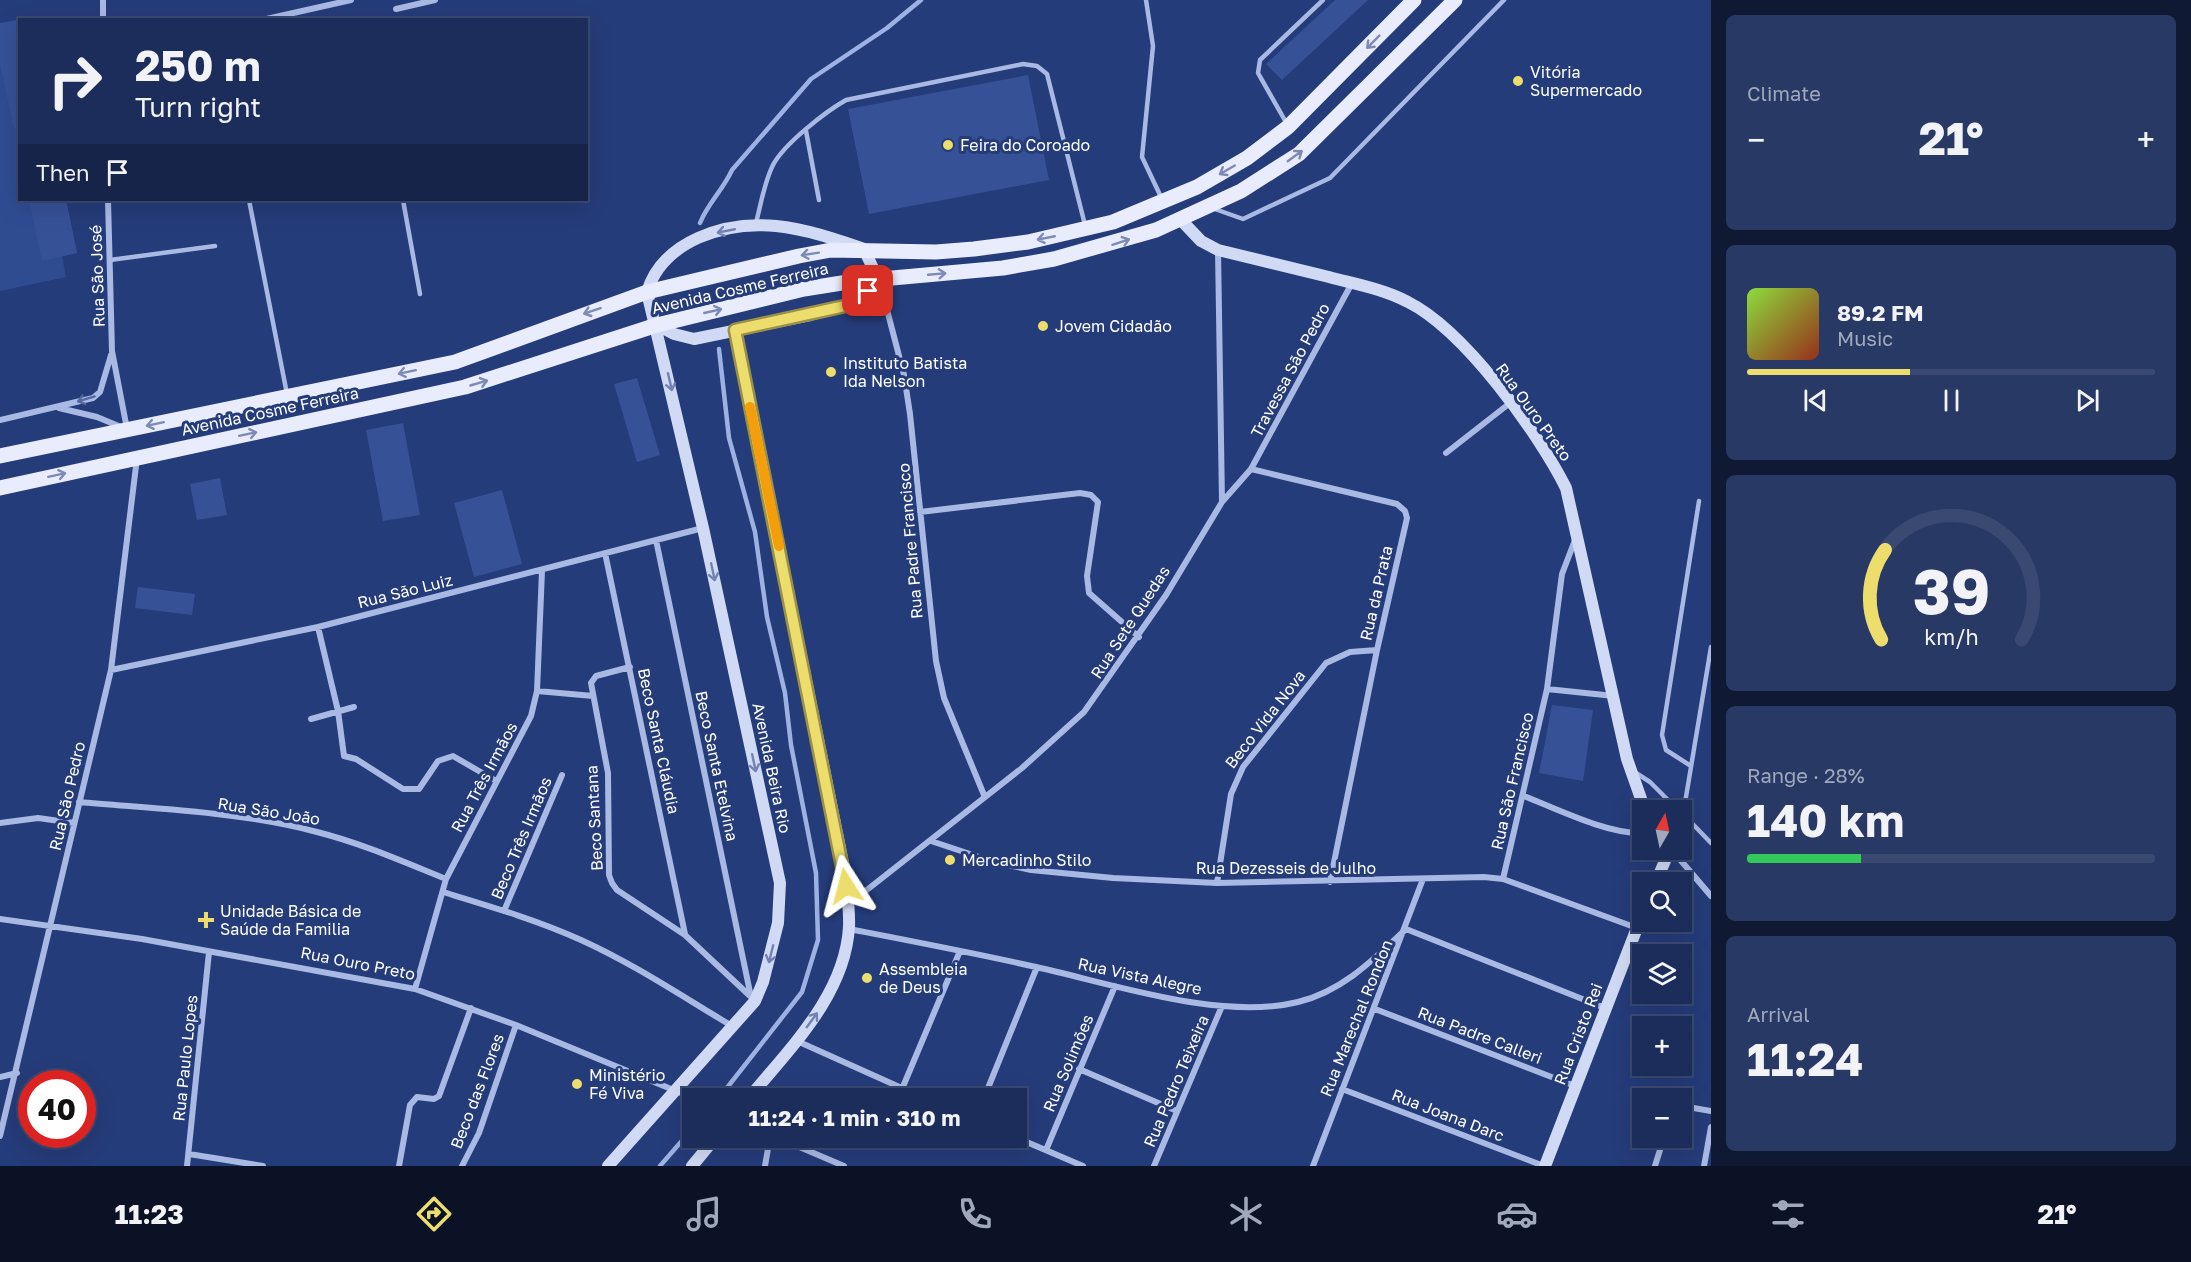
<!DOCTYPE html>
<html lang="en">
<head>
<meta charset="utf-8">
<style>
	body { margin:0; font-family:"Golos Text",sans-serif; background:#293965; color:#f1f3f6; height:100vh; display:flex; flex-direction:column; font-size:22px; white-space:nowrap }
	* { box-sizing:border-box; margin:0 }
	p { font-size:20px; color:#a0a8bb }
	.icon { flex:none; width:33px; height:33px; fill:none; stroke:currentColor; stroke-width:2; stroke-linecap:round; stroke-linejoin:round }
	.map { position:relative; flex:1; overflow:hidden }
	.side { display:flex; flex-direction:column; gap:15px; padding:15px; background:#0f1933; width:480px }
	.side>* { flex:none }
	.guide { position:absolute; left:18px; top:18px; width:570px; height:183px; border-radius:0px; box-shadow:0 6px 24px #0002,0 0 0 2px #3a4972; background:#1c2d5c; color:#f1f3f6; overflow:hidden }
	.needle { width:39px; rotate:9deg }
	.buttons { position:absolute; left:1632px; top:800px; display:grid; gap:12px }
	.buttons a { display:grid; place-items:center; width:60px; height:60px; border-radius:0px; background:#1c2d5c; box-shadow:0 6px 24px #0002,0 0 0 2px #3a4972; font-size:30px }
	.speed { position:absolute; left:18px; top:1070px; display:flex; gap:12px; font-size:30px; font-weight:700; text-align:center }
	.speed>* { display:grid; place-content:center; width:78px; height:78px; border-radius:50%; background:#1c2d5c; box-shadow:0 6px 24px #0002,0 0 0 2px #3a4972; line-height:1 }
	.speed .limit { border:9px solid #d22; background:#fff; color:#111 }
	.pin { position:absolute; display:grid; place-items:center; width:51px; height:51px; color:#fff; margin:-26px; border-radius:12px; box-shadow:0 3px 9px #0006 }
	.me { position:absolute; width:66px; margin:-33px; rotate:351deg; stroke-linejoin:round; filter:drop-shadow(0 0 4px #0008) }
	.turn { display:flex; align-items:center; gap:21px; height:126px; padding:0 18px; font-size:27px }
	.turn .icon { width:78px; height:78px; stroke-width:2.5 }
	.turn b { display:block; font-size:42px; line-height:51px }
	.then { display:flex; align-items:center; height:57px; padding:0 18px; background:#0003; gap:12px; font-size:22px }
	.big { font-size:45px; font-weight:700; line-height:1.1 }
	.side .widget { flex:1; display:flex; flex-direction:column; justify-content:center; gap:9px; min-width:0; padding:0 21px; border-radius:9px; background:#293965 }
	.side .dial { align-items:center; gap:0 }
	.dial svg { height:156px; overflow:visible; fill:none; stroke:#3a4972; stroke-width:7; stroke-linecap:round; text-anchor:middle }
	.dial text { fill:#f1f3f6; stroke:none }
	.song { display:flex; align-items:center; gap:18px }
	.cover { width:72px; height:72px; border-radius:9px; background:linear-gradient(135deg,hsl(90 70% 55%),hsl(10 70% 35%)) }
	.played { height:6px; border-radius:3px; background:linear-gradient(90deg,#eddd6d 40%,#3a4972 40%) }
	.keys { display:flex; justify-content:space-around; direction:ltr }
	.heat { display:flex; justify-content:space-between; align-items:center; font-size:33px; direction:ltr }
	.charge { height:9px; border-radius:4px; background:linear-gradient(90deg,#34c759 28%,#3a4972 0) }
	.trip { position:absolute; left:682px; top:1088px; width:345px; height:60px; border-radius:0px; background:#1c2d5c; box-shadow:0 6px 24px #0002,0 0 0 2px #3a4972; font-weight:700; line-height:60px; text-align:center }
	.tabs { display:flex; height:96px; justify-content:space-around; align-items:center; background:#0b1225; color:#a0a8bb }
	.tabs .icon { width:42px; height:42px }
	.tabs .active { color:#eddd6d }
	.tabs b { font-size:27px; color:#f1f3f6 }
	main { display:flex; flex:1; min-height:0 }
	.map>svg:first-child { display:block }
</style>
</head>
<body>
<main>
<div class="map">
<svg width="1711" height="1166" viewBox="0 0 1711 1166">
	<rect width="100%" height="100%" fill="#253c7a"/>
	<path fill="#304c91" d="M27,18L20,20V200H66L77,253L62,256L66,277L0,291V23Z"/>
	<g fill="none" stroke-linecap="round" stroke-linejoin="round">
		<path stroke="#9db2e4" stroke-width="4.5" d="M700,223C708,203 723,190 732,170L811,79L887,28L921,0
			M719,1098L802,992L818,940L816,873L791,745L785,693L767,617L755,532L729,438L719,349
			M660,1166L693,1128"/>
	</g>
	<path fill="#365196" d="M1335,0H1368L1282,80L1266,64Z
		M20,20V128L14,129L0,63V23Z
		M1028,75L1049,180L869,214L848,109Z
		M29,200H66L77,253L42,261Z
		M637,378L660,455L637,462L614,384Z
		M403,423L420,515L383,521L366,430Z
		M220,478L227,515L197,520L190,484Z
		M502,490L522,564L474,577L454,503Z
		M138,587L195,594L192,615L135,608Z
		M1552,705L1593,710L1583,781L1539,773Z"/>
	<g fill="none" stroke-linecap="round" stroke-linejoin="round">
		<path stroke="#a8b9e4" stroke-width="4.5" d="M1146,0L1153,46L1142,157L1161,197
			M1287,124L1258,73L1260,60L1323,0
			M806,131L819,200
			M249,200L287,394
			M403,200L420,294
			M1212,208L1243,219L1330,178L1504,0
			M756,223C761,204 764,183 773,165C784,144 825,112 846,100L1023,64L1037,66L1047,74L1085,225
			M110,260L215,246
			M1691,766L1666,750L1662,735L1699,501
			M1633,771L1650,782L1678,810
			M1682,811L1686,797L1711,647
			M1682,813L1711,843"/>
		<path stroke="#a8b9e4" stroke-width="6" d="M103,0V20
			M396,9L435,0
			M262,20L351,0
			M108,200L112,351L127,429
			M879,279L904,375L910,414L936,661L944,698L984,795
			M59,408L97,417L121,427
			M0,420L93,398L100,392L111,355
			M1446,453L1510,403
			M1251,469L1352,283
			M1222,502L1251,469L1397,504L1405,511L1407,518L1377,650L1330,882
			M920,512L1080,493L1091,495L1098,502L1087,576L1089,593L1139,637
			M656,540L751,997
			M605,553L685,934
			M318,627L338,711L344,756L356,759L403,789H419L438,761L453,756L496,781
			M630,667L596,676L591,683L608,773L609,875L612,883L617,890L685,935L750,996
			M111,670L318,627L703,528
			M1547,689L1614,696
			M537,691L593,696
			M311,719L354,707
			M1524,796C1557,809 1607,834 1642,833
			M79,802C156,809 243,812 317,832C361,843 404,862 446,879
			M0,823L38,818L74,823
			M931,841L994,862L1031,870L1113,878L1217,883L1484,877L1503,879L1637,928
			M1671,849L1711,896
			M1503,879L1547,689L1562,574L1575,540
			M1217,883L1231,794L1243,767L1326,663L1350,652L1377,650
			M443,892C489,906 537,920 581,940C634,964 683,997 732,1026
			M849,904L1022,768L1084,712L1166,595L1222,502L1218,250
			M504,911L562,775
			M0,919L142,939L415,989L516,1025L693,1098
			M849,929C911,941 974,953 1036,967C1113,984 1221,1021 1298,1002C1343,991 1374,959 1406,929L1605,1008
			M415,989L446,879L531,716L537,691L542,571
			M1375,1009L1575,1086
			M797,1041L924,1098
			M1079,1069L1177,1111
			M0,1077L17,1073
			M902,1089L960,951
			M1342,1089L1544,1166
			M984,1098L1037,967
			M1682,1106L1711,1111
			M0,1136L111,670L137,458
			M776,1137L844,1166
			M1015,1137L1083,1166
			M1046,1150L1115,986
			M189,1154L263,1166
			M187,1166L209,952
			M399,1166L410,1105L417,1097L434,1099L439,1096L471,1008
			M462,1166L479,1133L516,1025
			M765,1166L770,1137
			M1154,1166L1222,1006
			M1313,1166L1423,879
			M1655,1166L1664,1137
			M1704,1166L1711,1127"/>
		<path stroke="#d1daf4" stroke-width="12" d="M1181,220L1201,241L1218,250C1255,259 1292,268 1329,277C1355,284 1384,289 1408,302C1464,330 1538,432 1566,488L1627,759L1645,810
			M735,330L844,868C846,887 850,907 849,927C845,995 790,1048 749,1098
			M1656,882L1670,849
			M608,1166L755,1001L763,982L778,923L780,883L703,528L647,292C663,240 726,221 776,226C806,229 835,239 864,249L878,279L854,304L810,315L694,339L674,334L657,325
			M692,1166L716,1137
			M1545,1166L1642,915"/>
		<path stroke="#e8ecfc" stroke-width="15" d="M0,456L455,362L647,292L799,256L831,250L936,252L974,249L1028,242L1113,222L1197,187L1247,158L1288,127L1414,0
			M0,488L465,387L657,325L804,289L848,282L1003,268L1054,259L1156,230L1241,191L1299,154L1455,0"/>
	</g>
	<defs><path id="oneway-shaft" d="M-6 0H5M1.5-3L5.5 0L1.5 3" fill="none" stroke-width="1.6" stroke-linecap="round" stroke-linejoin="round" transform="scale(1.5)"/></defs>
	<g stroke="#7d8bb4">
		<use href="#oneway-shaft" transform="translate(1373 42) rotate(135)"/>
		<use href="#oneway-shaft" transform="translate(1295 156) rotate(-36)"/>
		<use href="#oneway-shaft" transform="translate(1227 170) rotate(150)"/>
		<use href="#oneway-shaft" transform="translate(1046 238) rotate(169)"/>
		<use href="#oneway-shaft" transform="translate(1121 242) rotate(-18)"/>
		<use href="#oneway-shaft" transform="translate(810 254) rotate(171)"/>
		<use href="#oneway-shaft" transform="translate(937 274) rotate(-5)"/>
		<use href="#oneway-shaft" transform="translate(592 311) rotate(161)"/>
		<use href="#oneway-shaft" transform="translate(713 311) rotate(-13)"/>
		<use href="#oneway-shaft" transform="translate(407 372) rotate(168)"/>
		<use href="#oneway-shaft" transform="translate(479 383) rotate(-16)"/>
		<use href="#oneway-shaft" transform="translate(155 424) rotate(168)"/>
		<use href="#oneway-shaft" transform="translate(248 434) rotate(-12)"/>
		<use href="#oneway-shaft" transform="translate(57 475) rotate(-12)"/>
	</g>
	<g stroke="#7283b1">
		<use href="#oneway-shaft" transform="translate(726 231) rotate(169)"/>
		<use href="#oneway-shaft" transform="translate(670 382) rotate(77)"/>
		<use href="#oneway-shaft" transform="translate(713 572) rotate(78)"/>
		<use href="#oneway-shaft" transform="translate(754 763) rotate(78)"/>
		<use href="#oneway-shaft" transform="translate(771 954) rotate(104)"/>
		<use href="#oneway-shaft" transform="translate(812 1020) rotate(-54)"/>
	</g>
	<use stroke="#53689f" href="#oneway-shaft" transform="translate(86 399) rotate(163)"/>
	<g fill="none" stroke-linecap="round" stroke-linejoin="round">
		<defs>
			<path id="route" d="M846,886L735,330L854,304L868,291"/>
		</defs>
		<use href="#route" stroke="#9a9047" stroke-width="15"/>
		<use href="#route" stroke="#eddd6d" stroke-width="10"/>
		<path stroke="#f59e0b" stroke-width="10" d="M750,407L779,546"/>
	</g>
	<g fill="#eddd6d" stroke="#253c7a" stroke-width="2">
		<circle cx="1518" cy="81" r="6"/>
		<circle cx="948" cy="145" r="6"/>
		<circle cx="1043" cy="326" r="6"/>
		<circle cx="831" cy="372" r="6"/>
		<circle cx="950" cy="860" r="6"/>
		<path d="M203 911h6v6h6v6h-6v6h-6v-6h-6v-6h6z"/>
		<circle cx="867" cy="978" r="6"/>
		<circle cx="577" cy="1084" r="6"/>
	</g>
	<g text-anchor="middle" stroke-width="6" stroke-linejoin="round" paint-order="stroke">
		<g font-size="16" fill="#fff" stroke="#253c7a" text-anchor="start">
			<text x="1530" y="78">Vitória<tspan x="1530" dy="18">Supermercado</tspan></text>
			<text x="960" y="151">Feira do Coroado</text>
			<text x="1055" y="332">Jovem Cidadão</text>
			<text x="843" y="369">Instituto Batista<tspan x="843" dy="18">Ida Nelson</tspan></text>
			<text x="962" y="866">Mercadinho Stilo</text>
			<text x="220" y="917">Unidade Básica de<tspan x="220" dy="18">Saúde da Familia</tspan></text>
			<text x="879" y="975">Assembleia<tspan x="879" dy="18">de Deus</tspan></text>
			<text x="589" y="1081">Ministério<tspan x="589" dy="18">Fé Viva</tspan></text>
		</g>
		<g font-size="16" fill="#fff" stroke="#253c7a">
			<text transform="translate(97 276) rotate(-92)" y="6">Rua São José</text>
			<text transform="translate(740 288) rotate(-13)" y="6">Avenida Cosme Ferreira</text>
			<text transform="translate(1290 370) rotate(-62)" y="6">Travessa São Pedro</text>
			<text transform="translate(270 411) rotate(-12)" y="6">Avenida Cosme Ferreira</text>
			<text transform="translate(1534 412) rotate(54)" y="6">Rua Ouro Preto</text>
			<text transform="translate(910 541) rotate(-95)" y="6">Rua Padre Francisco</text>
			<text transform="translate(405 591) rotate(-14)" y="6">Rua São Luiz</text>
			<text transform="translate(1376 593) rotate(-77)" y="6">Rua da Prata</text>
			<text transform="translate(1130 622) rotate(-57)" y="6">Rua Sete Quedas</text>
			<text transform="translate(1265 719) rotate(-52)" y="6">Beco Vida Nova</text>
			<text transform="translate(659 741) rotate(78)" y="6">Beco Santa Cláudia</text>
			<text transform="translate(717 766) rotate(78)" y="6">Beco Santa Etelvina</text>
			<text transform="translate(772 768) rotate(78)" y="6">Avenida Beira Rio</text>
			<text transform="translate(484 777) rotate(-62)" y="6">Rua Três Irmãos</text>
			<text transform="translate(1512 781) rotate(-77)" y="6">Rua São Francisco</text>
			<text transform="translate(67 796) rotate(-77)" y="6">Rua São Pedro</text>
			<text transform="translate(269 811) rotate(9)" y="6">Rua São João</text>
			<text transform="translate(594 818) rotate(-93)" y="6">Beco Santana</text>
			<text transform="translate(521 838) rotate(-67)" y="6">Beco Três Irmãos</text>
			<text x="1286" y="874">Rua Dezesseis de Julho</text>
			<text transform="translate(358 963) rotate(11)" y="6">Rua Ouro Preto</text>
			<text transform="translate(1140 976) rotate(12)" y="6">Rua Vista Alegre</text>
			<text transform="translate(1356 1018) rotate(-68)" y="6">Rua Marechal Rondon</text>
			<text transform="translate(1578 1034) rotate(-69)" y="6">Rua Cristo Rei</text>
			<text transform="translate(1480 1035) rotate(21)" y="6">Rua Padre Calleri</text>
			<text transform="translate(185 1058) rotate(-84)" y="6">Rua Paulo Lopes</text>
			<text transform="translate(1068 1063) rotate(-67)" y="6">Rua Solimões</text>
			<text transform="translate(1176 1081) rotate(-67)" y="6">Rua Pedro Teixeira</text>
			<text transform="translate(477 1091) rotate(-69)" y="6">Beco das Flores</text>
			<text transform="translate(1448 1115) rotate(21)" y="6">Rua Joana Darc</text>
		</g>
	</g>
</svg>
<div class="buttons">
<a><svg class="needle" viewBox="-14 -14 28 28"><path d="M0-13l5 13h-10z" fill="#e53935"/><path d="M0 13l5-13h-10z" fill="#a0a8bb"/></svg></a>
<a><svg class="icon" aria-label="search" viewBox="0 0 24 24"><circle cx="10" cy="10" r="6"/><path d="M15 15l6 6"/></svg></a>
<a><svg class="icon" aria-label="layers" viewBox="0 0 24 24"><path d="M12 4l9 5-9 5-9-5zM3 14l9 5 9-5"/></svg></a>
<a>+</a>
<a>−</a>
</div>
<div class="speed"><div class="limit">40</div></div>
<div class="pin" style="left:868px;top:291px;background:#d93025"><svg class="icon" aria-label="arrive" viewBox="0 0 24 24"><path d="M6 21V4h12l-3 4 3 4H6"/></svg></div>
<svg class="me" style="left:846px;top:886px" viewBox="-20 -20 40 40"><path d="M0-17L14 15 0 8-14 15z" fill="#eddd6d" stroke="#fff" stroke-width="4"/></svg>
<div class="trip">11:24 · 1 min · 310 m</div>
<div class="guide">
<div class="turn"><svg class="icon" aria-label="right" viewBox="0 0 24 24"><path d="M7 20v-9h11M14 6l5 5-5 5"/></svg><div><b>250 m</b>Turn right</div></div>
<div class="then">Then<svg class="icon" aria-label="arrive" viewBox="0 0 24 24"><path d="M6 21V4h12l-3 4 3 4H6"/></svg></div>
</div>
</div>
<section class="side">
<div class="widget"><p>Climate</p>
<div class="heat"><a>−</a><b class="big">21°</b><a>+</a></div>
</div>
<div class="widget">
<div class="song"><i class="cover"></i><div><b>89.2 FM</b><p>Music</p></div></div>
<div class="played"></div>
<div class="keys"><svg class="icon" aria-label="previous" viewBox="0 0 24 24"><path d="M18 5L8 12l10 7zM5 5v14"/></svg><svg class="icon" aria-label="pause" viewBox="0 0 24 24"><path d="M8 5v14M16 5v14"/></svg><svg class="icon" aria-label="next" viewBox="0 0 24 24"><path d="M6 5l10 7-10 7zM19 5v14"/></svg></div>
</div>
<div class="widget dial"><svg viewBox="0 0 100 80">
<path d="M14 69A42 42 0 1 1 86 69"/>
<path d="M14 69A42 42 0 0 1 16 23" stroke="#eddd6d"/>
<text x="50" y="56" font-size="32" font-weight="700">39</text>
<text x="50" y="72" font-size="11">km/h</text>
</svg></div>
<div class="widget"><p>Range · 28%</p><b class="big">140 km</b><div class="charge"></div></div>
<div class="widget"><p>Arrival</p><b class="big">11:24</b></div>
</section>
</main>
<nav class="tabs">
<b>11:23</b>
<svg class="icon active" aria-label="directions" viewBox="0 0 24 24"><path d="M12 3l9 9-9 9-9-9zM9 14v-3h6M13 9l2 2-2 2"/></svg>
<svg class="icon" aria-label="music" viewBox="0 0 24 24"><path d="M9 18V5l10-2v13"/><circle cx="6" cy="18" r="3"/><circle cx="16" cy="16" r="3"/></svg>
<svg class="icon" aria-label="phone" viewBox="0 0 24 24"><path d="M5 4h4l2 5-3 2q2 4 5 5l2-3 5 2v4C11 20 4 13 5 4z"/></svg>
<svg class="icon" aria-label="climate" viewBox="0 0 24 24"><path d="M12 3v18M4 7l16 10M4 17L20 7"/></svg>
<svg class="icon" aria-label="car" viewBox="0 0 24 24"><path d="M5 17H2v-5l4-1 3-4h7l3 4 3 1v5h-3M9 17h6M6 11h13"/><circle cx="7" cy="17" r="2"/><circle cx="17" cy="17" r="2"/></svg>
<svg class="icon" aria-label="filters" viewBox="0 0 24 24"><path d="M4 7h16M4 17h16"/><circle cx="9" cy="7" r="2"/><circle cx="15" cy="17" r="2"/></svg>
<b>21°</b>
</nav>
</body>
</html>
